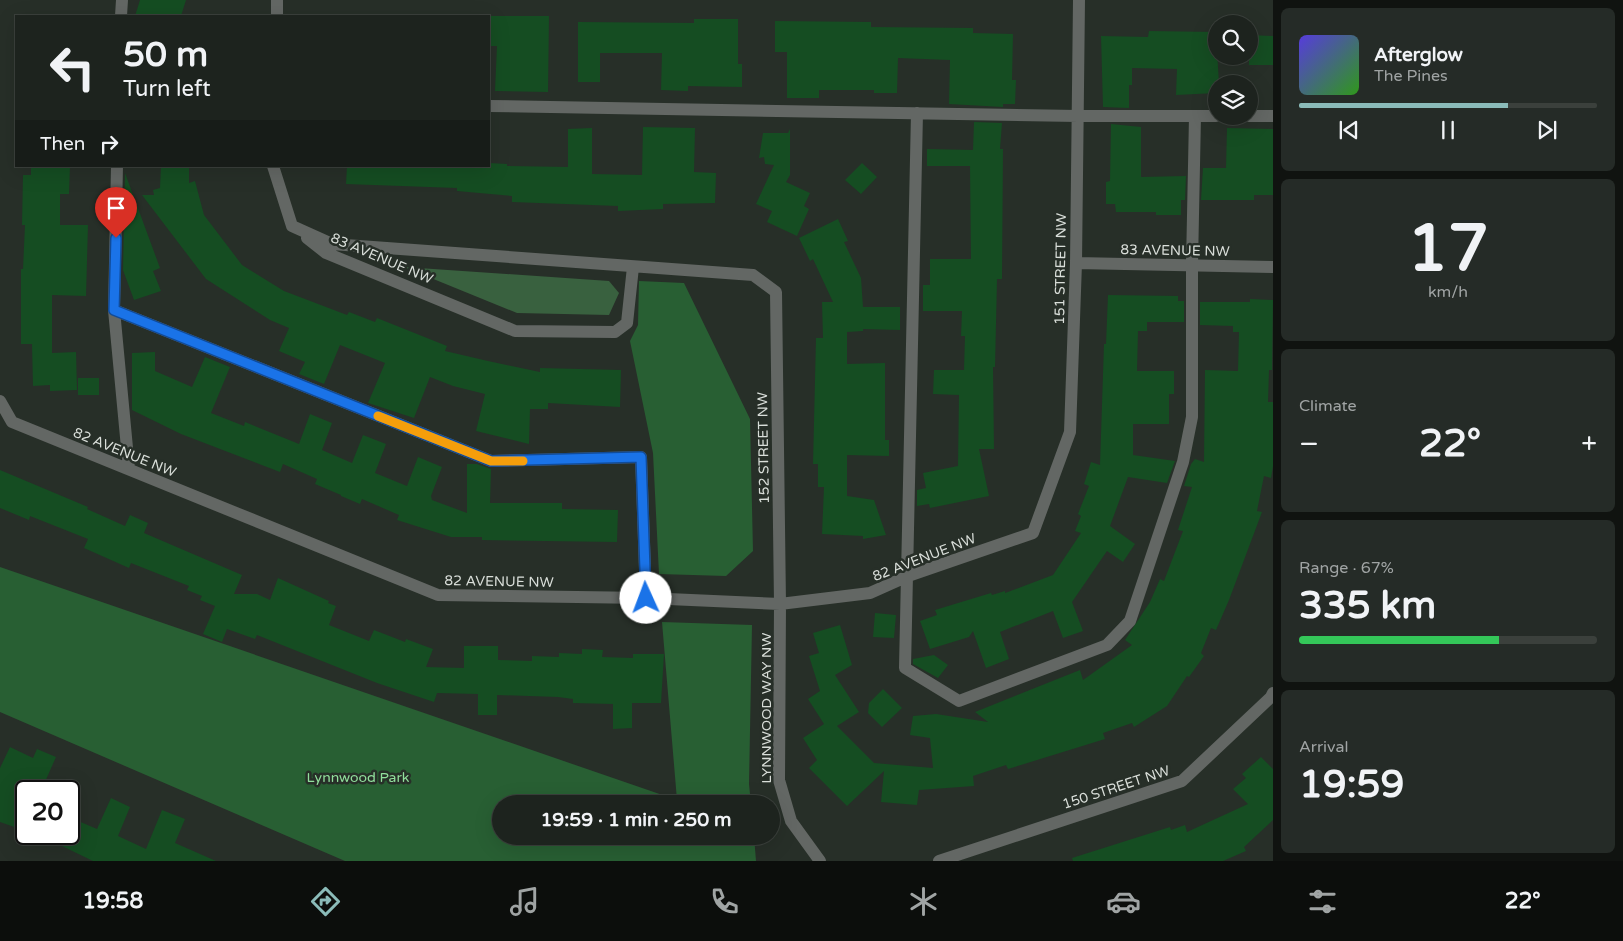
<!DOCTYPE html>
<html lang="en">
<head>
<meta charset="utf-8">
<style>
	body { margin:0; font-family:"Varela Round",sans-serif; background:#252b27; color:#f1f3f6; height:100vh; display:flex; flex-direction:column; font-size:19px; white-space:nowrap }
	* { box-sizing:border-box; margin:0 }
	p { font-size:16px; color:#a0a4a4 }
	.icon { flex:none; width:28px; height:28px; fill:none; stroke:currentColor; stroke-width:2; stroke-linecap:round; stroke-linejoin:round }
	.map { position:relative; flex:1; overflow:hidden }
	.sheet { display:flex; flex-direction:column; gap:8px; padding:8px; background:#101310; width:350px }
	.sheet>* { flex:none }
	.hud { position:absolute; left:15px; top:15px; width:475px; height:152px; border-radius:0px; box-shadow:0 5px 20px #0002,0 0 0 1px #3b403c; background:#1d231e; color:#f1f3f6; overflow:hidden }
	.tools { position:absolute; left:1208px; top:15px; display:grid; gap:10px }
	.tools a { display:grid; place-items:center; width:50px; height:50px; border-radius:50%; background:#1d231e; box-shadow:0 5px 20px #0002,0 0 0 1px #3b403c; font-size:25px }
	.speed { position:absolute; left:15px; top:780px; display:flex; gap:10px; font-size:25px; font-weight:700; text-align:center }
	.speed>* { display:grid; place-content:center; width:65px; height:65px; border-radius:50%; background:#1d231e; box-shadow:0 5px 20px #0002,0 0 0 1px #3b403c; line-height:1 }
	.speed .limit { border:2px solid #111; border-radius:8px; background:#fff; color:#111 }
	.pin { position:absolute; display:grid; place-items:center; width:42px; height:42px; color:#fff; margin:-51px -21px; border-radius:50% 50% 50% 0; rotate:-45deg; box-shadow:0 0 5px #0007 }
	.pin .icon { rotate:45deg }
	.me { position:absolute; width:55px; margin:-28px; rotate:358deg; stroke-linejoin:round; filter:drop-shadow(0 0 4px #0008) }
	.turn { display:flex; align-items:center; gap:18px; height:105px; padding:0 25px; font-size:22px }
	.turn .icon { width:65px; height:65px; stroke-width:2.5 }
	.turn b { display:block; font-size:35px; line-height:42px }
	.then { display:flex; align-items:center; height:48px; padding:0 25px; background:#0003; gap:10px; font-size:19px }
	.big { font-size:38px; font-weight:800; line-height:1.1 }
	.sheet .card { flex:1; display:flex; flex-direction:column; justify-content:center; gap:8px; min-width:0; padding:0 18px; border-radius:8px; background:#252b27 }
	.sheet .dial { align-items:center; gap:0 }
	.dial b { font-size:65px; line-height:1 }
	.song { display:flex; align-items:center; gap:15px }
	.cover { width:60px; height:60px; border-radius:8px; background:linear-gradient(135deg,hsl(250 70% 55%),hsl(110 70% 35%)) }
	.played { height:5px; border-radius:2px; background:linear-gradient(90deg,#8bbbb9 70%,#3b403c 70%) }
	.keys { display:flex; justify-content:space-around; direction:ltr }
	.heat { display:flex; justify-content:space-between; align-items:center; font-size:28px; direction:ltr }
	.charge { height:8px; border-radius:4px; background:linear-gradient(90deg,#34c759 67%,#3b403c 0) }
	.trip { position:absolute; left:492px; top:795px; width:288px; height:50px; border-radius:25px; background:#1d231e; box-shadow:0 5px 20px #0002,0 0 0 1px #3b403c; font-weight:800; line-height:50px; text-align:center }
	.dock { display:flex; height:80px; justify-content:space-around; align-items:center; background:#0c0e0c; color:#a0a4a4 }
	.dock .icon { width:35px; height:35px }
	.dock .current { color:#8bbbb9 }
	.dock b { font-size:22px; color:#f1f3f6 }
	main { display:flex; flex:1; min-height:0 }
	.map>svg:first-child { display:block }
</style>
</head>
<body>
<main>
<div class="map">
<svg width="1273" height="861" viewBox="0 0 1273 861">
	<rect width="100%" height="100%" fill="#272f28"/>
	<path fill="#39613f" d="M404,267L609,281L619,293L609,315L517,313Z"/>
	<path fill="#285f33" d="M639,281L684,283L750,419L753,551L726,576L659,574L653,453L630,341L638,325Z
		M0,567L677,800L662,622L752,625L749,784L751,804H501V836H754L756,861H345L0,712Z"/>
	<path fill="#154d22" d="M140,0H186L181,16H135Z
		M489,16H549L548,92L495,91L497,46H489Z
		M694,19H738V64H742V87L688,86V91L661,90L662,53H600V82H578V22L694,23Z
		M775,21L871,22V27L973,28V33L1013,34L1012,80H1016L1015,104H1003V107L949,104L950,60L898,58L897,93H874V90H819V98H787V52H775Z
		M1149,31L1216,32L1219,84H1216V93L1176,95L1177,69L1132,68V85H1129V108L1103,107L1101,36L1148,37Z
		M1249,35L1273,36V65H1249Z
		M974,122L1002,123L1000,149H1003L1002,279H997L995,367H993L994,449H979L989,496L930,508L929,504L917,506V490L926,488L923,473L958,466L959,395L933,394L934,370H964L965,336H961L962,311H923V285H930V259H971L970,166H927V149L973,150Z
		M1111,124L1141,127V177L1186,176L1185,200H1181V215H1156V212H1116L1115,204H1106V182L1110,181Z
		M643,127L695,128L694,172L716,173L715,203L663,204V209L618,211V206L512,202V196L457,191V188L346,184L347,166H489V163L507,164V166L568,167V129L592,128V174L642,175Z
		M1227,128L1273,129V195H1254V200H1201L1203,168H1226Z
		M790,129V175L786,182L810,193L804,206L809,209L797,236L767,222L772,211L756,204L774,165L765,164L764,157L759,158L763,133H788Z
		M862,163L877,177L861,194L845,180Z
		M31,166H70L69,194H60V225H88L86,296L52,295V353L76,352L77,390L50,391V385L33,386L32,344H21V269H23L25,225H22L23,175H31Z
		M161,166H189V183L195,181L204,215L242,265L284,291L347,315L349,312L375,322L377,318L447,346L445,351L488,361L540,372V368L621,370L620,407L548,403V409H530L529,444L476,431L485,394L453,386L430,377L414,418L368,403L385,363L340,345L324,384L299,374L305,362L279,351L289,328L270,320L206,279L142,195H154L153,190L160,188Z
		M125,173L160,268L153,271L161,291L134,300L123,270Z
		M838,219L848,241L844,242L861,278L863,307H900V330L863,329V331L847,332V364L885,363V440H889V456L847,455V496L874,500L886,535L863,539V536L822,534L824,487H818V464H813L816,338H823L822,302H833L813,259L810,261L799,238Z
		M1108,295L1178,296V301H1184V322H1147V331H1138L1137,371H1174V394H1169V424H1133V455L1175,461L1167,483L1128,477L1110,526L1135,544L1123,562L1107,551L1072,602L1083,631L1063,638L1053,611L1000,632L1009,659L986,668L973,631L969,637L930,649L920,621L937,615L935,610L991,593L992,595L1005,591V593L1053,575L1081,533L1075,531L1081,516L1078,514L1089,486L1084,484L1091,462L1100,465L1104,344H1106Z
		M1250,299L1273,300L1272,370H1269L1268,402H1273V466L1271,478L1264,476L1257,511L1262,512L1229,600L1216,630L1211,628L1201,653L1204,656L1189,677L1187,676L1167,706L1134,727L1132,723L1103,733L1105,739L1008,769L1006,765L973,776L974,786L919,790L917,805L881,802L884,771L847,806L809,768L817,760L803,738L824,724L808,699L820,691L809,656L819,653L813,633L840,625L852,665L835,675L859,712L837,726L874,763L933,768L930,738L910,735L913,716L936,714L988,722L975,712L1080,670L1083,680L1132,645L1125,640L1150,602L1160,579L1164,581L1183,531L1178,530L1192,487L1184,486L1191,464L1195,459L1204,462L1205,370L1238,371L1239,332H1233V326L1200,325V302H1250Z
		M155,352V371L192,387L205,357L230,367L211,413L244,426L245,422L299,444L310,414L332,423L322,450L352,463L363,435L386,444L375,473L407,486L418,457L442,467L431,496L432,500L467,513V464H477L491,469L490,503H562V509L618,510L617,542L482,540V537H451L397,520L399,515L362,499L360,504L341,496V495L315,484L317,479L283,464L280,472L181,434L132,410V353Z
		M78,378H99V395H78Z
		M0,470L88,507L87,509L125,526L130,515L148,523L144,533L242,575L234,594H257L270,600L278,578L329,601L328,603L336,606L329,625L369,641L374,630L405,642L406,639L433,649L426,667L464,668V646H498V660L532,661V656L559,657V653L582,654V649L603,650L602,657L633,658V654H664L661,703H632V728L613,729V704L573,703V699L558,697L497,695V715H478V694L437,693L434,702L377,683L257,635L255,639L227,629L222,642L203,634L215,606L200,600L202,596L187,590L189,586L131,563L129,568L84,548L88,539L30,516L29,520L0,508Z
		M875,613L896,615L894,638L873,637Z
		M934,655L948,665L938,678L913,664V659Z
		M883,689L902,708L882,727L868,713L869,703Z
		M10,747L33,758L37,749L56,757L41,791H26V831L0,822V768Z
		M1261,757L1273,769V820L1244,847L1246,851L1223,861H1073L1072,858L1170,827L1171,830L1185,825L1187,832L1248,804L1233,789L1246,778L1242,774Z
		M111,798L130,807L118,836L146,849L162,810L185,819L175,843L216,861H93L37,834H69V817L97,829Z"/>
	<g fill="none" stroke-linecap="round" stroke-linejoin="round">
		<path stroke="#636764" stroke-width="12" d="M121,16L122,0
			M277,16V0
			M489,106L1078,116H1216
			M917,113L905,668L959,701L1107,645L1130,621L1183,462L1192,417V265L1195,116
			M1249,116H1273
			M273,166L292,226
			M292,226L332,244L753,275L776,292L780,604L779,780L791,821L820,861
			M307,238L326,253L515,331L615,332L627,323L633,267
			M1076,263L1273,267
			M114,310L117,166
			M0,401L12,422L438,595L646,598L780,604L870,593L908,576L1033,533L1070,432L1076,263L1079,0
			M129,469L114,310L491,461L641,457L646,598
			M939,861L1182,781L1271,697L1273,693"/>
	</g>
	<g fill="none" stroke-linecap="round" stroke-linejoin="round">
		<defs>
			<path id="route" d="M116,238L114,310L491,461L641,457L646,598"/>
		</defs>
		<use href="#route" stroke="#114b97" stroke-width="12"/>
		<use href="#route" stroke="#1a73e8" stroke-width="9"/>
		<path stroke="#f59e0b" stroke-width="9" d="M378,416L491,461H523"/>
	</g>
	<g text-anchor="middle" stroke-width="5" stroke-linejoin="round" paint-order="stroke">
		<g font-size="14" fill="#d9ded9" stroke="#272f28">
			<text transform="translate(1175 250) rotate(1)" y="5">83 AVENUE NW</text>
			<text transform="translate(382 258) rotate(23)" y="5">83 AVENUE NW</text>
			<text transform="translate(1060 269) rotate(-89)" y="5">151 STREET NW</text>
			<text transform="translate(763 448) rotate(-91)" y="5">152 STREET NW</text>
			<text transform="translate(125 452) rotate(22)" y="5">82 AVENUE NW</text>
			<text transform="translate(924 557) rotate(-21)" y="5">82 AVENUE NW</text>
			<text transform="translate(499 581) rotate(1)" y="5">82 AVENUE NW</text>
			<text transform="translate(766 708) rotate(-90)" y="5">LYNNWOOD WAY NW</text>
			<text transform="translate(1116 787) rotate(-18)" y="5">150 STREET NW</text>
		</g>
		<g font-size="14" fill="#91df9c" stroke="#272f28">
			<text x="358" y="782">Lynnwood Park</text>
		</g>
	</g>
</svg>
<div class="tools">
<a><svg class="icon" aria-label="search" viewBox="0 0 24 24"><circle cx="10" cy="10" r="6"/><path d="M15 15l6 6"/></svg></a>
<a><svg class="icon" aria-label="layers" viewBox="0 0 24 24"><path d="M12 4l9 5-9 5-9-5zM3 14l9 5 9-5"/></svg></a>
</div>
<div class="speed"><div class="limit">20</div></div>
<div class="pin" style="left:116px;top:238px;background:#d93025"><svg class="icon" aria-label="arrive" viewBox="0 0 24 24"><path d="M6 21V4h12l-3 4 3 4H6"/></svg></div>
<svg class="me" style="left:646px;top:598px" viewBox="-20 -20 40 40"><circle r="19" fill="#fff"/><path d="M0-13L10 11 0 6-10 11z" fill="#1a73e8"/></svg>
<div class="trip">19:59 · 1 min · 250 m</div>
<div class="hud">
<div class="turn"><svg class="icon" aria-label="left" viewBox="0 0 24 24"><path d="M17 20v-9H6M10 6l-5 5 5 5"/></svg><div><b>50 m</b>Turn left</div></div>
<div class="then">Then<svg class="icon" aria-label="right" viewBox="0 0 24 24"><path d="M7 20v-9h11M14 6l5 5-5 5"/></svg></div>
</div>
</div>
<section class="sheet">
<div class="card">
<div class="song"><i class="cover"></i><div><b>Afterglow</b><p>The Pines</p></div></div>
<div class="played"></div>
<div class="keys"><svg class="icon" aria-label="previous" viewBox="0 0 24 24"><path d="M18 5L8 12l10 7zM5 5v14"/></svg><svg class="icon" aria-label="pause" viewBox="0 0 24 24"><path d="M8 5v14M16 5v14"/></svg><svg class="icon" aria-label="next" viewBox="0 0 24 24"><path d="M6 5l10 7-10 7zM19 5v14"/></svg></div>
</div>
<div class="card dial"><b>17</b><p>km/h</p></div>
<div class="card"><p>Climate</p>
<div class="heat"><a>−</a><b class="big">22°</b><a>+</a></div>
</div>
<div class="card"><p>Range · 67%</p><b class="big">335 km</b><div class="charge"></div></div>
<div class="card"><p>Arrival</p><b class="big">19:59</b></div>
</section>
</main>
<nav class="dock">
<b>19:58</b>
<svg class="icon current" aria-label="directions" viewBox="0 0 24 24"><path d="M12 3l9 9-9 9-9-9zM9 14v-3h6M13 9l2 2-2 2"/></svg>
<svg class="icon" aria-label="music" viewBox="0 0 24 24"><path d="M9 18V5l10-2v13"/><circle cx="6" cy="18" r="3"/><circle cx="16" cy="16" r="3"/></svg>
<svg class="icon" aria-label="phone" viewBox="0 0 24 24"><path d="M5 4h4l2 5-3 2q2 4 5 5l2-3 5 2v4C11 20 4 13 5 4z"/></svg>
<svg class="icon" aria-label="climate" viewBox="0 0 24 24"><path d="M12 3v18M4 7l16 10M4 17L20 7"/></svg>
<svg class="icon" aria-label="car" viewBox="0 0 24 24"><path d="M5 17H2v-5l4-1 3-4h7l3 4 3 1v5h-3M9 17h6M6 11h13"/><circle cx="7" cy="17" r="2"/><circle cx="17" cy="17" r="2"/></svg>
<svg class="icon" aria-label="filters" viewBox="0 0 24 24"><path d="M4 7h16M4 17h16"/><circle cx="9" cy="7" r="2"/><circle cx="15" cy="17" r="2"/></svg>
<b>22°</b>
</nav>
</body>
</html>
